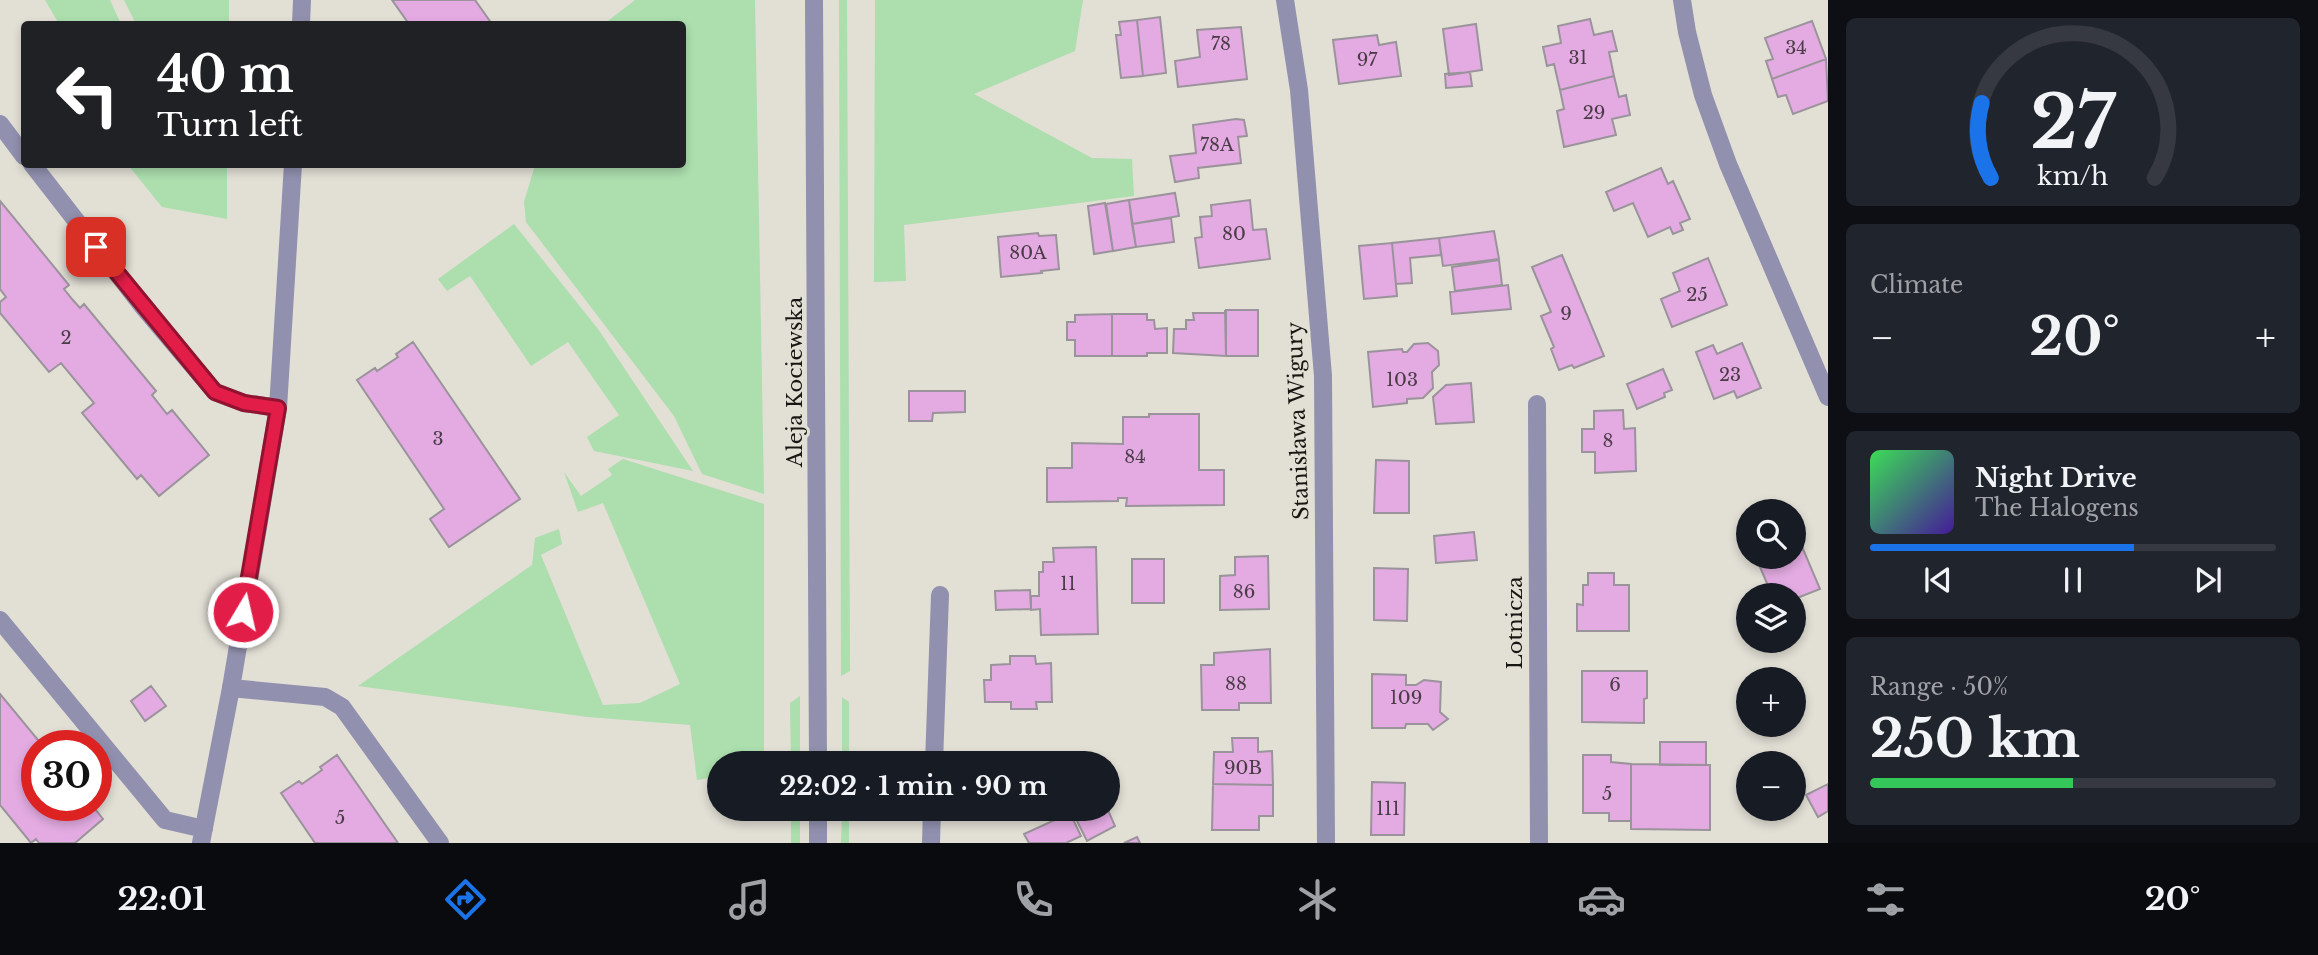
<!DOCTYPE html>
<html lang="en">
<head>
<meta charset="utf-8">
<style>
	body { margin:0; font-family:"Libre Baskerville",serif; background:#20242c; color:#f1f3f6; height:100vh; display:flex; flex-direction:column; font-size:26px; white-space:nowrap }
	* { box-sizing:border-box; margin:0 }
	p { font-size:23px; color:#9ea1a6 }
	.icon { flex:none; width:38px; height:38px; fill:none; stroke:currentColor; stroke-width:2; stroke-linecap:round; stroke-linejoin:round }
	.map { position:relative; flex:1; overflow:hidden }
	.sheet { display:flex; flex-direction:column; gap:18px; padding:18px; background:#0d0f14; width:490px }
	.sheet>* { flex:none }
	.top-card { position:absolute; left:21px; top:21px; width:665px; height:147px; border-radius:7px; box-shadow:0 4px 10px #0003; background:#202124; color:#fff; overflow:hidden }
	.buttons { position:absolute; left:1736px; top:499px; display:grid; gap:14px }
	.buttons a { display:grid; place-items:center; width:70px; height:70px; border-radius:50%; background:#171b24; box-shadow:0 4px 10px #0003; font-size:35px }
	.speed { position:absolute; left:21px; top:730px; display:flex; gap:14px; font-size:35px; font-weight:700; text-align:center }
	.speed>* { display:grid; place-content:center; width:91px; height:91px; border-radius:50%; background:#171b24; box-shadow:0 4px 10px #0003; line-height:1 }
	.speed .limit { border:10px solid #d22; background:#fff; color:#111 }
	.pin { position:absolute; display:grid; place-items:center; width:60px; height:60px; color:#fff; margin:-30px; border-radius:14px; box-shadow:0 4px 10px #0006 }
	.me { position:absolute; width:77px; margin:-38px; rotate:9deg; stroke-linejoin:round; filter:drop-shadow(0 0 5px #0008) }
	.turn { display:flex; align-items:center; gap:24px; height:147px; padding:0 21px; font-size:32px }
	.turn .icon { width:91px; height:91px; stroke-width:2.5 }
	.turn b { display:block; font-size:49px; line-height:60px }
	.big { font-size:52px; font-weight:800; line-height:1.1 }
	.sheet .card { flex:1; display:flex; flex-direction:column; justify-content:center; gap:10px; min-width:0; padding:0 24px; border-radius:10px; background:#20242c }
	.sheet .dial { align-items:center; gap:0 }
	.dial svg { height:182px; overflow:visible; fill:none; stroke:#363941; stroke-width:7; stroke-linecap:round; text-anchor:middle }
	.dial text { fill:#f1f3f6; stroke:none }
	.song { display:flex; align-items:center; gap:21px }
	.cover { width:84px; height:84px; border-radius:10px; background:linear-gradient(135deg,hsl(130 70% 55%),hsl(260 70% 35%)) }
	.played { height:7px; border-radius:4px; background:linear-gradient(90deg,#1a73e8 65%,#363941 65%) }
	.keys { display:flex; justify-content:space-around; direction:ltr }
	.heat { display:flex; justify-content:space-between; align-items:center; font-size:38px; direction:ltr }
	.charge { height:10px; border-radius:5px; background:linear-gradient(90deg,#34c759 50%,#363941 0) }
	.trip { position:absolute; left:707px; top:751px; width:413px; height:70px; border-radius:35px; background:#171b24; box-shadow:0 4px 10px #0003; font-weight:800; line-height:70px; text-align:center }
	.menu { display:flex; height:112px; justify-content:space-around; align-items:center; background:#090b0e; color:#9ea1a6 }
	.menu .icon { width:49px; height:49px }
	.menu .current { color:#1a73e8 }
	.menu b { font-size:32px; color:#f1f3f6 }
	main { display:flex; flex:1; min-height:0 }
	.map>svg:first-child { display:block }
</style>
</head>
<body>
<main>
<div class="map">
<svg width="1828" height="843" viewBox="0 0 1828 843">
	<rect width="100%" height="100%" fill="#e2dfd5"/>
	<path fill="#acdeae" d="M45,0H110L121,24H59Z
		M124,0H229V24H136Z
		M635,0H755L764,494L702,474L674,416L526,222L524,202L535,165L682,164V24H604Z
		M839,0H847L850,671L841,676Z
		M875,0H1083L1075,51L974,94L1092,158L1132,159L1134,196L904,225L906,281L874,282Z
		M128,165H227V219L162,207Z
		M514,224L598,329L693,471L594,451L587,437L619,415L568,342L531,366L470,276L447,291L438,279Z
		M623,459L764,504V763H719V776L697,780L690,725L588,717L358,686L532,565L535,538L559,529L562,544L541,555L603,705L640,703L680,684L603,503L578,512L564,472L581,496L612,475L608,469Z
		M800,696V763H791L790,703Z
		M842,697L849,702V763H842Z
		M791,809H800V843H791Z
		M842,809H849V843H841Z"/>
	<path fill="#e3abe2" stroke="#9b939b" stroke-width="2" d="M392,0H475L492,24H409Z
		M1160,17L1166,73L1143,76L1137,20Z
		M1590,19L1594,35L1612,31L1617,51L1609,52L1614,76L1560,90L1554,64L1547,66L1543,47L1561,43L1558,26Z
		M1137,20L1143,76L1121,78L1116,35H1121L1119,22Z
		M1812,21L1826,59L1772,79L1766,61L1773,59L1765,38Z
		M1476,24L1482,70L1449,75L1443,29Z
		M1241,27L1247,79L1178,87L1175,61L1200,57L1197,30Z
		M1377,35L1379,45L1396,42L1401,76L1339,84L1333,40Z
		M1826,59L1828,101L1793,114L1786,95L1778,97L1772,79Z
		M1470,72L1472,86L1446,88L1445,74Z
		M1614,76L1619,97L1626,95L1630,115L1612,119L1616,135L1564,147L1557,111L1564,109L1560,90Z
		M1236,119L1244,120L1247,136L1238,137L1241,163L1198,168L1199,178L1175,182L1170,156L1196,153L1193,125Z
		M1661,168L1668,184L1673,181L1690,219L1680,223L1683,230L1673,234L1670,227L1648,237L1633,203L1614,211L1606,192Z
		M1175,193L1179,216L1132,224L1129,200Z
		M1129,200L1136,247L1113,251L1106,204Z
		M1250,200L1253,230L1266,229L1270,259L1199,268L1195,238L1202,237L1200,217L1212,216L1211,205Z
		M0,201L69,285L64,289L72,299L80,308L84,304L156,391L152,395L159,404L167,414L172,410L209,455L159,496L141,475L137,479L82,413L94,403L61,363L49,372L0,313V302L6,297L0,289Z
		M1105,203L1113,251L1094,254L1088,206Z
		M1171,218L1174,242L1136,247L1132,224Z
		M1494,231L1499,259L1443,266L1439,238Z
		M1038,233L1039,236L1056,235L1059,269L1041,271L1042,273L1001,277L998,237Z
		M1439,238L1441,255L1410,258L1412,283L1396,284L1392,243Z
		M1392,243L1397,296L1364,299L1359,246Z
		M1562,255L1604,356L1574,368L1572,365L1559,370L1551,349L1554,347L1541,316L1551,312L1532,267Z
		M1708,258L1727,305L1672,327L1661,299L1680,291L1673,273Z
		M1499,260L1502,285L1455,291L1452,267Z
		M1508,285L1511,309L1452,314L1450,292Z
		M1225,310L1226,356L1173,353L1174,329H1186V320H1194L1193,313H1225Z
		M1226,310H1258V356H1226Z
		M1112,314V356H1075V340H1067V322H1075V315Z
		M1112,314H1147V320H1154L1155,329L1167,328V353H1147V356H1112Z
		M413,342L520,499L449,547L430,519L444,509L357,380L375,368L377,371L398,357L396,354Z
		M1428,343L1438,351L1439,365L1432,372L1433,388L1423,398L1407,399V403L1373,407L1368,352L1402,349L1403,352H1407L1414,344Z
		M1742,343L1761,388L1737,398L1734,391L1714,399L1696,352L1713,345L1717,354Z
		M1663,369L1672,390L1664,393L1665,397L1637,409L1627,384Z
		M1471,383L1474,422L1436,424L1433,397L1446,385Z
		M909,391H965V412L933,413L932,421H909Z
		M1623,410L1624,429L1635,428L1636,471L1595,473V452H1582V429H1594V411Z
		M1149,414H1199V470H1224V505L1126,506L1127,498H1118V501L1047,502V468H1072V443L1123,444V417H1149Z
		M1376,460L1409,461V513H1374Z
		M1764,504L1767,511L1749,510Z
		M1748,522V539L1742,525Z
		M1794,527L1803,549L1794,553Z
		M1474,532L1477,560L1436,563L1434,536Z
		M1096,547L1098,634L1041,635L1040,609L1031,610V596H1039V572H1043V562H1054L1053,548Z
		M1803,549L1820,589L1797,598L1802,608L1794,612V595H1772L1760,567L1786,556H1794V553Z
		M1268,556L1269,609L1220,610V576L1235,575V557Z
		M1756,556H1786L1760,567Z
		M1132,559H1164V603H1132Z
		M1374,568L1408,569L1407,621L1374,620Z
		M1588,573H1614V585H1629V631H1577V604L1583,605V585H1588Z
		M1030,590L1031,609L996,610L995,591Z
		M1270,649L1271,703H1239V710H1202L1201,665H1214V653Z
		M1010,656H1035L1036,664L1051,663L1052,702H1036L1037,709H1011V702H985L984,680H991V665L1010,664Z
		M1582,671H1647V698L1644,699V723L1582,722Z
		M1372,674L1406,675V685H1416L1424,680L1441,682L1440,712L1448,719L1433,730L1428,724H1406L1405,728H1372Z
		M151,686L166,706L145,721L131,701Z
		M0,694L43,746H37V805H92L103,819L75,843H39L36,839L31,843L0,805Z
		M1232,738H1258V752L1272,751L1273,785L1213,784L1214,752H1233Z
		M1660,742H1706V765H1660Z
		M986,753H1016V763H986Z
		M337,755L398,843H315L281,793L299,781L302,784L322,770L320,767Z
		M1583,755H1611V762L1631,764V821H1609V813H1583Z
		M1631,764L1710,765V830L1631,829Z
		M1372,782L1405,783L1404,835H1371Z
		M1213,784L1273,785V816H1259V830H1212Z
		M1828,784V811L1818,817L1806,795Z
		M991,808H1035V814L994,812L995,809Z
		M1107,808L1115,826L1087,841L1071,809Z
		M1070,813L1081,836L1066,843H1029L1024,834Z
		M1137,837L1140,843H1124Z"/>
	<g fill="none" stroke-linecap="round" stroke-linejoin="round">
		<path stroke="#9190ae" stroke-width="18" d="M231,688L325,697L342,707L440,843"/>
		<path stroke="#9190ae" stroke-width="18" d="M1285,0L1299,90L1323,376L1326,843
			M1682,0L1687,32L1703,95L1728,164L1828,397
			M301,24L302,0
			M0,124L24,156
			M32,164L144,308L215,392L244,403L278,408
			M1537,404L1539,843
			M0,620L165,820L204,829
			M934,763L940,595
			M201,843L231,688L278,408L293,164
			M931,843L932,808"/>
		<path stroke="#9190ae" stroke-width="18" d="M814,0L818,763
			M818,808V843"/>
	</g>
	<g fill="none" stroke-linecap="round" stroke-linejoin="round">
		<defs>
			<path id="route" d="M96,247L215,392L244,403L278,408L243,612"/>
		</defs>
		<use href="#route" stroke="#92132f" stroke-width="18"/>
		<use href="#route" stroke="#e11d48" stroke-width="12"/>
	</g>
	<g text-anchor="middle" stroke-width="6" stroke-linejoin="round" paint-order="stroke">
		<g font-size="18" fill="#4a3b46">
			<text x="1221" y="50">78</text>
			<text x="1796" y="54">34</text>
			<text x="1578" y="64">31</text>
			<text x="1367" y="66">97</text>
			<text x="1594" y="119">29</text>
			<text x="1217" y="151">78A</text>
			<text x="1234" y="240">80</text>
			<text x="1028" y="259">80A</text>
			<text x="1697" y="301">25</text>
			<text x="1566" y="320">9</text>
			<text x="66" y="344">2</text>
			<text x="1730" y="381">23</text>
			<text x="1402" y="386">103</text>
			<text x="438" y="445">3</text>
			<text x="1608" y="447">8</text>
			<text x="1135" y="463">84</text>
			<text x="1068" y="590">11</text>
			<text x="1244" y="598">86</text>
			<text x="1236" y="690">88</text>
			<text x="1615" y="691">6</text>
			<text x="1406" y="704">109</text>
			<text x="1243" y="774">90B</text>
			<text x="1607" y="800">5</text>
			<text x="1388" y="815">111</text>
			<text x="340" y="824">5</text>
		</g>
		<g font-size="21" fill="#171612" stroke="#e2dfd5">
			<text transform="translate(795 382) rotate(-90)" y="7">Aleja Kociewska</text>
			<text transform="translate(1298 421) rotate(-92)" y="7">Stanisława Wigury</text>
			<text transform="translate(1515 623) rotate(-90)" y="7">Lotnicza</text>
		</g>
	</g>
</svg>
<div class="buttons">
<a><svg class="icon" aria-label="search" viewBox="0 0 24 24"><circle cx="10" cy="10" r="6"/><path d="M15 15l6 6"/></svg></a>
<a><svg class="icon" aria-label="layers" viewBox="0 0 24 24"><path d="M12 4l9 5-9 5-9-5zM3 14l9 5 9-5"/></svg></a>
<a>+</a>
<a>−</a>
</div>
<div class="speed"><div class="limit">30</div></div>
<div class="pin" style="left:96px;top:247px;background:#d93025"><svg class="icon" aria-label="arrive" viewBox="0 0 24 24"><path d="M6 21V4h12l-3 4 3 4H6"/></svg></div>
<svg class="me" style="left:243px;top:612px" viewBox="-20 -20 40 40"><circle r="17" fill="#e11d48" stroke="#fff" stroke-width="3"/><path d="M0-11L8 9 0 5-8 9z" fill="#fff"/></svg>
<div class="trip">22:02 · 1 min · 90 m</div>
<div class="top-card">
<div class="turn"><svg class="icon" aria-label="left" viewBox="0 0 24 24"><path d="M17 20v-9H6M10 6l-5 5 5 5"/></svg><div><b>40 m</b>Turn left</div></div>
</div>
</div>
<section class="sheet">
<div class="card dial"><svg viewBox="0 0 100 80">
<path d="M14 69A42 42 0 1 1 86 69"/>
<path d="M14 69A42 42 0 0 1 10 36" stroke="#1a73e8"/>
<text x="50" y="56" font-size="32" font-weight="700">27</text>
<text x="50" y="72" font-size="11">km/h</text>
</svg></div>
<div class="card"><p>Climate</p>
<div class="heat"><a>−</a><b class="big">20°</b><a>+</a></div>
</div>
<div class="card">
<div class="song"><i class="cover"></i><div><b>Night Drive</b><p>The Halogens</p></div></div>
<div class="played"></div>
<div class="keys"><svg class="icon" aria-label="previous" viewBox="0 0 24 24"><path d="M18 5L8 12l10 7zM5 5v14"/></svg><svg class="icon" aria-label="pause" viewBox="0 0 24 24"><path d="M8 5v14M16 5v14"/></svg><svg class="icon" aria-label="next" viewBox="0 0 24 24"><path d="M6 5l10 7-10 7zM19 5v14"/></svg></div>
</div>
<div class="card"><p>Range · 50%</p><b class="big">250 km</b><div class="charge"></div></div>
</section>
</main>
<nav class="menu">
<b>22:01</b>
<svg class="icon current" aria-label="directions" viewBox="0 0 24 24"><path d="M12 3l9 9-9 9-9-9zM9 14v-3h6M13 9l2 2-2 2"/></svg>
<svg class="icon" aria-label="music" viewBox="0 0 24 24"><path d="M9 18V5l10-2v13"/><circle cx="6" cy="18" r="3"/><circle cx="16" cy="16" r="3"/></svg>
<svg class="icon" aria-label="phone" viewBox="0 0 24 24"><path d="M5 4h4l2 5-3 2q2 4 5 5l2-3 5 2v4C11 20 4 13 5 4z"/></svg>
<svg class="icon" aria-label="climate" viewBox="0 0 24 24"><path d="M12 3v18M4 7l16 10M4 17L20 7"/></svg>
<svg class="icon" aria-label="car" viewBox="0 0 24 24"><path d="M5 17H2v-5l4-1 3-4h7l3 4 3 1v5h-3M9 17h6M6 11h13"/><circle cx="7" cy="17" r="2"/><circle cx="17" cy="17" r="2"/></svg>
<svg class="icon" aria-label="filters" viewBox="0 0 24 24"><path d="M4 7h16M4 17h16"/><circle cx="9" cy="7" r="2"/><circle cx="15" cy="17" r="2"/></svg>
<b>20°</b>
</nav>
</body>
</html>
